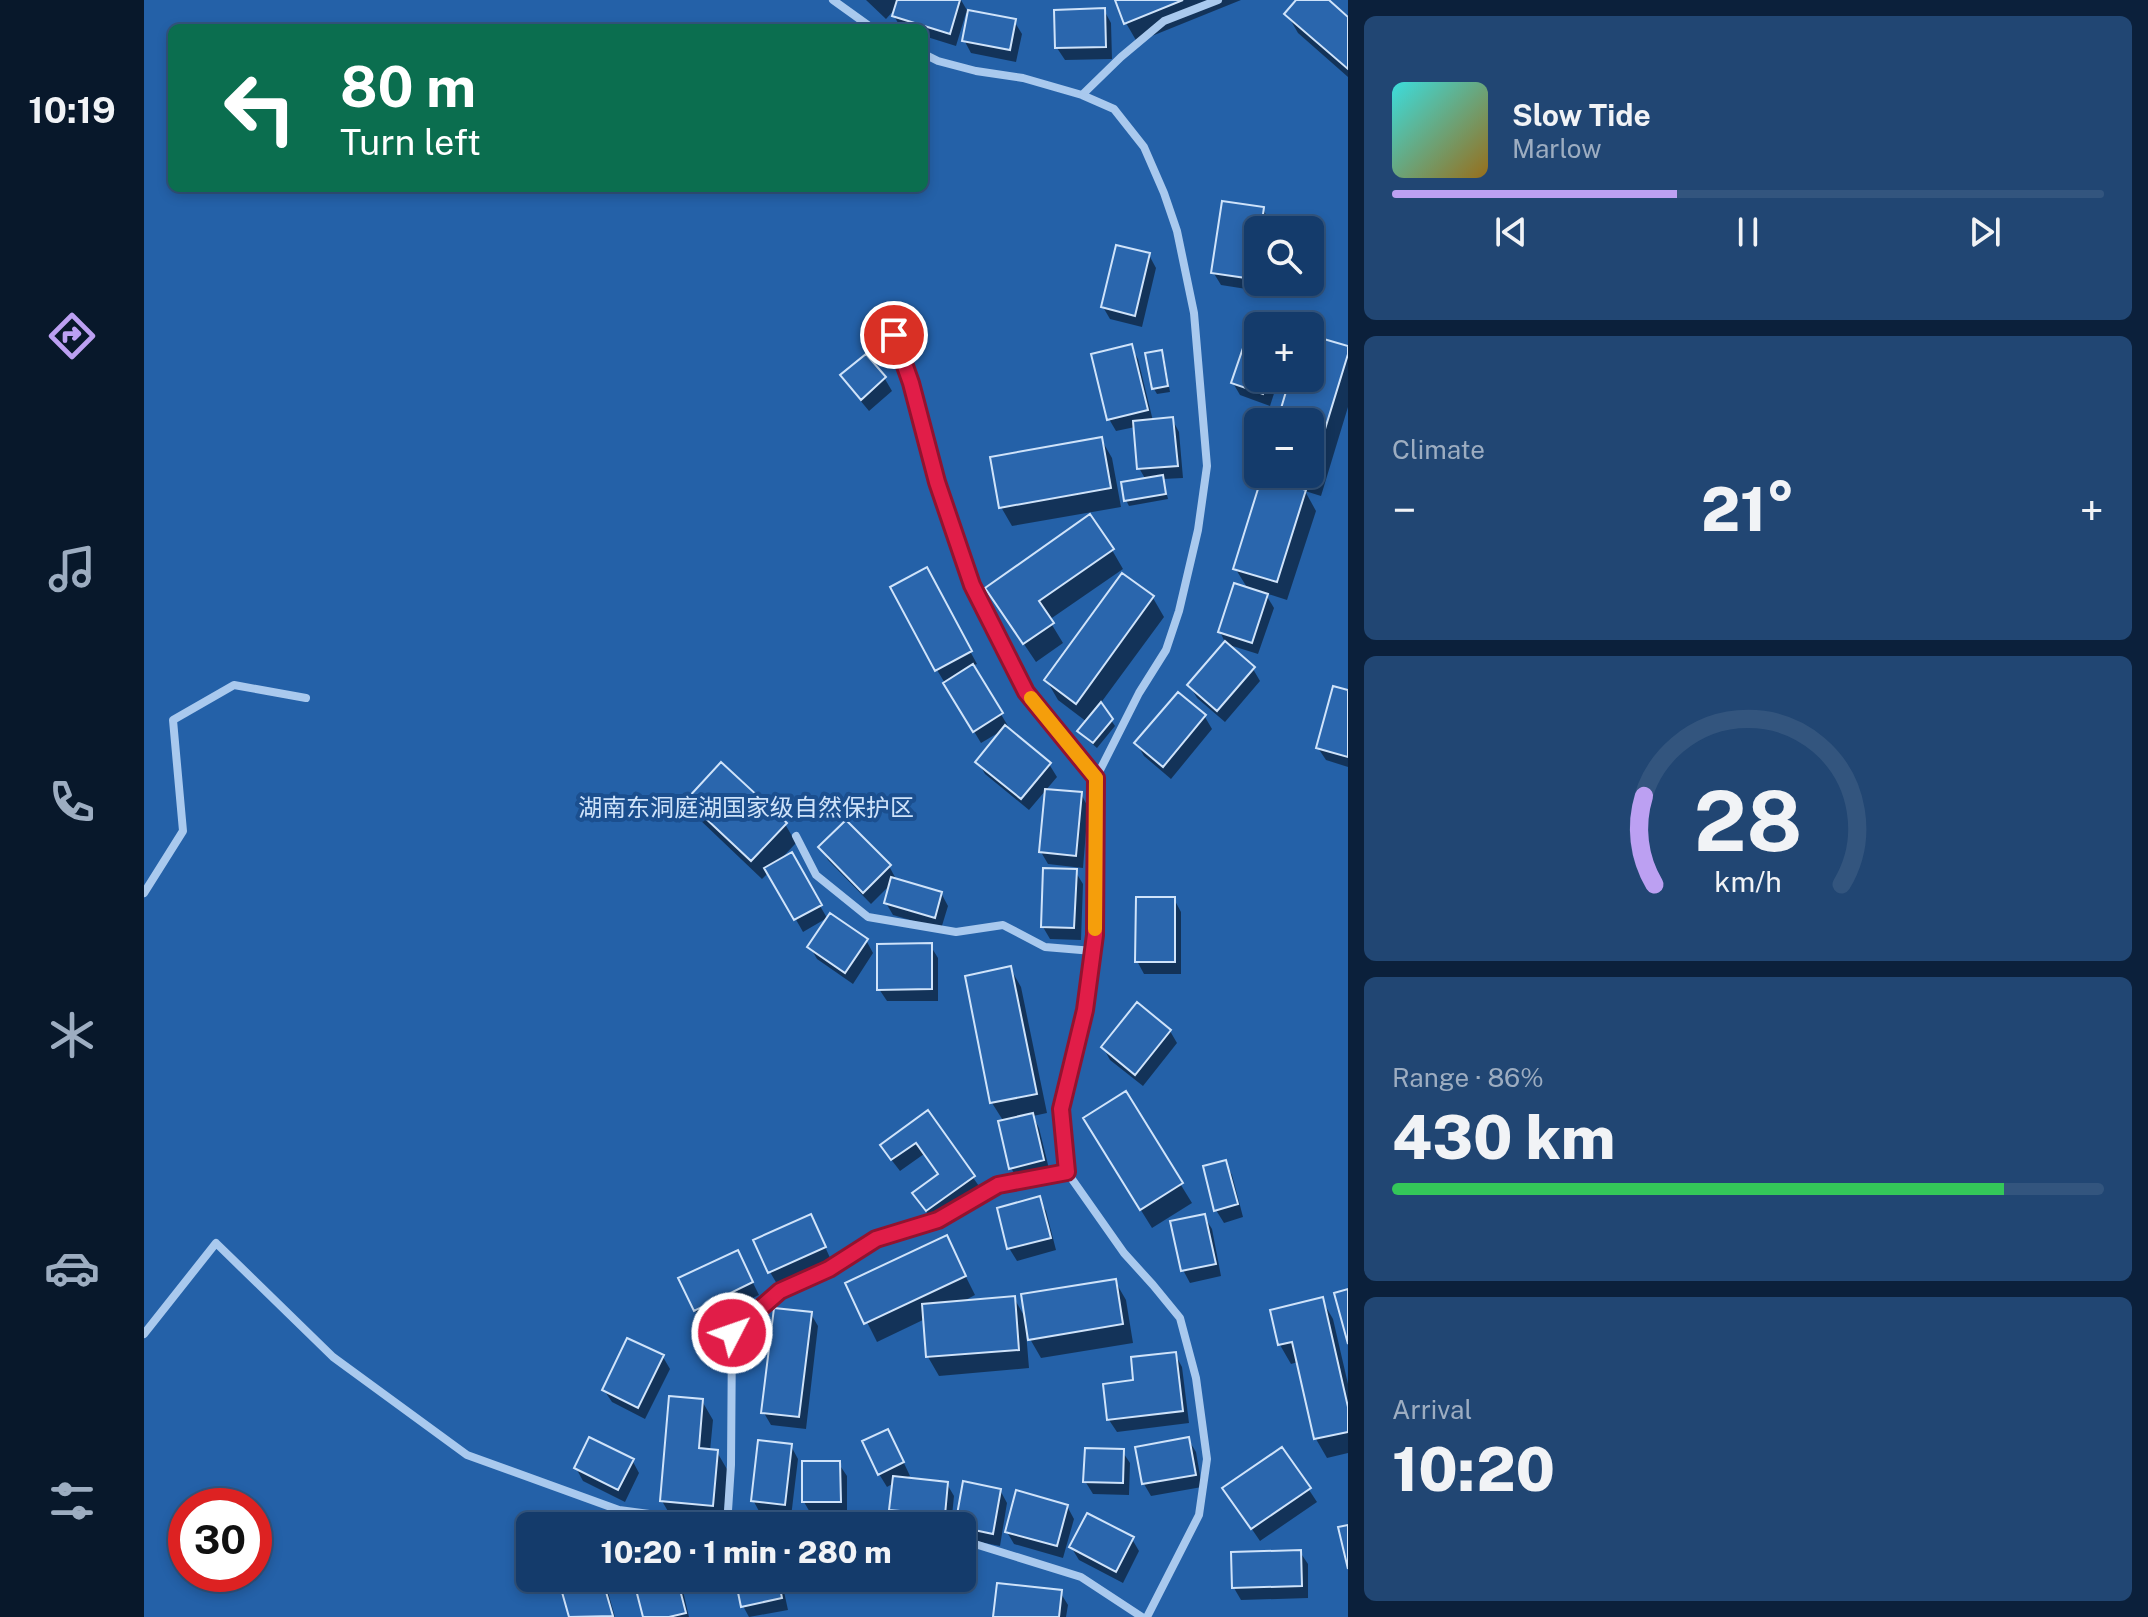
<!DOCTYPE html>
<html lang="en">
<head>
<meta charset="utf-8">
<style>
	body { margin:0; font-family:"Public Sans","Noto Sans SC",sans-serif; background:#214673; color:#f1f3f6; height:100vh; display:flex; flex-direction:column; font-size:30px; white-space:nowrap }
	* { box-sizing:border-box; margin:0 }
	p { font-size:26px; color:#9dadc1 }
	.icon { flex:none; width:44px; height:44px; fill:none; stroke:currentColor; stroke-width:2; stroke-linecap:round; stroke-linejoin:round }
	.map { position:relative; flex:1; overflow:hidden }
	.sheet { display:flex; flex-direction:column; gap:16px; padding:16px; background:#0b203b; width:800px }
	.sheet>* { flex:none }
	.hud { position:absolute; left:24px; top:24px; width:760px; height:168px; border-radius:12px; box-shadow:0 4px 12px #0003,0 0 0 2px #33557e; background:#0b6e4f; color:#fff; overflow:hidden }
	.controls { position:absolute; left:1100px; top:216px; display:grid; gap:16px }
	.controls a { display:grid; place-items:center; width:80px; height:80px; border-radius:12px; background:#143b6b; box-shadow:0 4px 12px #0003,0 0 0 2px #33557e; font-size:40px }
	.speed { position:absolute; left:24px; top:1488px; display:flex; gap:16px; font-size:40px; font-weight:700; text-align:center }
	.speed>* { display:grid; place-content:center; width:104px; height:104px; border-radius:50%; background:#143b6b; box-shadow:0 4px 12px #0003,0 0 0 2px #33557e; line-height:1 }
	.speed .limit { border:12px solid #d22; background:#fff; color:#111 }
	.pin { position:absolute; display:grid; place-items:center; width:68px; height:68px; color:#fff; margin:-34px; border:4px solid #fff; border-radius:50%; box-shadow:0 2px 8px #0007 }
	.me { position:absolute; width:88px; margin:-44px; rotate:49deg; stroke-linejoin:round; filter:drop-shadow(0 0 6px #0008) }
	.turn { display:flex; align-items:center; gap:28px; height:168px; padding:0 40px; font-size:36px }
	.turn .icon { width:104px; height:104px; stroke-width:2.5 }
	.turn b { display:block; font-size:56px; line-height:68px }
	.big { font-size:60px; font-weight:800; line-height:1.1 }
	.sheet .widget { flex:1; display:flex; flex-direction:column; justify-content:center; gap:12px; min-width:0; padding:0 28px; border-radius:12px; background:#214673 }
	.sheet .dial { align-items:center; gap:0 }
	.dial svg { height:208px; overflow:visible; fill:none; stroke:#33557e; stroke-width:7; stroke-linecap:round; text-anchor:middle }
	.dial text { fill:#f1f3f6; stroke:none }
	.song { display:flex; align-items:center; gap:24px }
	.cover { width:96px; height:96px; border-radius:12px; background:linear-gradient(135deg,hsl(180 70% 55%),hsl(40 70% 35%)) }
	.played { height:8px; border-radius:4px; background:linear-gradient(90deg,#bca0f2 40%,#33557e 40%) }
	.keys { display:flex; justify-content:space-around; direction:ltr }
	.heat { display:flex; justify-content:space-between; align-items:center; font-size:44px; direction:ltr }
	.charge { height:12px; border-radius:6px; background:linear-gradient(90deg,#34c759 86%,#33557e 0) }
	.trip { position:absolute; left:372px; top:1512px; width:460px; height:80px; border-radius:12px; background:#143b6b; box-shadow:0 4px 12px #0003,0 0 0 2px #33557e; font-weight:800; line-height:80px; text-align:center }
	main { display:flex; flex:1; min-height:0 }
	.menu { display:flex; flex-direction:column; width:144px; justify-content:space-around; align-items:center; background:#08182b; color:#9dadc1 }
	.menu .icon { width:56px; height:56px }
	.menu .current { color:#bca0f2 }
	.menu b { font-size:36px; color:#f1f3f6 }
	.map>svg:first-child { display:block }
</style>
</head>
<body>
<main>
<nav class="menu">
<b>10:19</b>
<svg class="icon current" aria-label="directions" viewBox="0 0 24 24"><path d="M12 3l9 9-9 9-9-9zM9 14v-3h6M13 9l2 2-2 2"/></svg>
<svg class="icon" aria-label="music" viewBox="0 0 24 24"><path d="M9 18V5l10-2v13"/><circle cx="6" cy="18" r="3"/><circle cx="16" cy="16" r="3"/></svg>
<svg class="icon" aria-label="phone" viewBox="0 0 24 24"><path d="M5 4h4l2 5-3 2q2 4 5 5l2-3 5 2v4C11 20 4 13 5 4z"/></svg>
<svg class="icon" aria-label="climate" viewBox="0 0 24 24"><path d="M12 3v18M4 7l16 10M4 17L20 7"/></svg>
<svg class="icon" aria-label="car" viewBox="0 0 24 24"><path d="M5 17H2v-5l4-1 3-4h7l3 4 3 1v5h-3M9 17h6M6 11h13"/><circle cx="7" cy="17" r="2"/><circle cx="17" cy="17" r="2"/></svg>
<svg class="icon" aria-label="filters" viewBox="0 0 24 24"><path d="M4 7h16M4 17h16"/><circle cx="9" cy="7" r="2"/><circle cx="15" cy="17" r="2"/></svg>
</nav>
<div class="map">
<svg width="1204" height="1617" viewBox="0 0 1204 1617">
	<rect width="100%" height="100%" fill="#1b4f8f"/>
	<path fill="#2461a8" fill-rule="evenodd" d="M0,0H1204V1617H0ZM28,28H780V188H28ZM1114,230H1166V282H1114ZM1114,326H1166V378H1114ZM1114,422H1166V474H1114ZM42,1506H110V1574H42ZM386,1526H818V1578H386Z"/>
	<path fill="#0007" d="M722,0H817L824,12L870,21L878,34L872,62L827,53L820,40L825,14L822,13L812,46L780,36V28H757L750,16L752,8L742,19Z
		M973,0H1097L993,42L982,23Z
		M1155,0H1182L1204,19V77L1154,33L1143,14Z
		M960,10L967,23L968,59L921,60L913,48Z
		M1119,209L1126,222L1125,230H1114V282H1117L1115,291L1077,285L1069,272Z
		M1005,255L1012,268L998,327L966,319L959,307Z
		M1138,282H1159L1158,285Z
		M1112,318L1133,326H1114V378H1135L1126,406L1096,395L1089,383Z
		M1166,337L1204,348V407L1177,496L1161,491L1172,511L1143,600L1121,593L1130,608L1114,654L1082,644L1076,632L1104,589L1091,568L1133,483L1128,474H1166V422H1135L1148,378H1166Z
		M987,347L994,359L1009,421L1028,419L1035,432L1039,478L1019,479L1024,499L985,506L982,500L1002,480L995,468L991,427L972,431L965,419Z
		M1017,352L1020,358L1026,392L1013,394L1010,389Z
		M721,356L741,379L748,391L725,411L706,388L699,376Z
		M957,439L968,458L977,507L868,526L857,507Z
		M968,550L979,569L905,620L919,643L892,662L843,589Z
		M782,570L833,664L828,666L864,726L861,728L905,764L913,777L885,810L841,774L834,762L859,730L837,743L793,670L749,587Z
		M1009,598L1020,617L956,704L971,726L953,748L939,736L936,731L943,722L914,700L903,681Z
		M1109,669L1116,681L1081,722L1053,698L1046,686Z
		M1204,692V767L1182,760L1174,748Z
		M1034,694L1061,717L1068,729L1027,779L1000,756L993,744Z
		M937,794L944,807L939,868L904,864L897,852Z
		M544,800L641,824L652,843L637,859L647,855L683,918L659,932L625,872L618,879L555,819Z
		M677,848L745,866L752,879L797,893L804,906L797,929L749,915L742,903L748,883L727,904L684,860Z
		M931,871L939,884L937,940L906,939L899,927Z
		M1030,899L1037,912V974H1000L993,961Z
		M722,940L729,953L709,984L673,959L666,947Z
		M786,945L794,958V1001H743L735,989Z
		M866,968L877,987L903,1113L889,1116L895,1128L906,1173L874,1180L867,1168L860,1122L848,1103L823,977Z
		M1026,1031L1033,1043L999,1086L966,1060L959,1047Z
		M981,1094L1048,1203L1008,1228L952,1138Z
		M784,1113L837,1189L790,1223L778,1205L795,1176L780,1154L756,1171L746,1158Z
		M1081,1162L1088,1175L1099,1217L1080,1223L1072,1210Z
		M895,1199L902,1211L912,1250L873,1261L865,1248Z
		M1060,1216L1068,1229L1077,1276L1046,1283L1039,1270Z
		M673,1229L687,1260L633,1284L626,1272Z
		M802,1237L831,1295L816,1303L870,1298L883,1321L971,1281L982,1300L989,1343L897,1358L882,1332L885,1368L795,1376L784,1357L781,1319L733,1342L704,1284Z
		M600,1265L615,1295L558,1322L551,1310Z
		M1178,1300L1189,1319L1204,1384V1453L1183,1458L1172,1439L1154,1362L1147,1364L1136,1345L1129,1311Z
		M667,1314L674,1326L662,1429L627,1425L620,1413Z
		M1031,1354L1038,1367L1045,1423L973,1432L965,1420Z
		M519,1357L526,1369L501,1419L468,1402L460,1390Z
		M558,1401L569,1420L566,1451L573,1452L584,1471L579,1524L529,1520L518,1501Z
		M1044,1439L1052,1452L1058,1487L1007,1496L1000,1484Z
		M751,1444L766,1476L758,1479L803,1484L810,1496L807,1526L754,1522L747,1509L750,1483L743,1487L735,1474Z
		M647,1446L654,1459L647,1517L616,1513L609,1500Z
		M1138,1449L1173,1502L1116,1541L1088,1500Z
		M978,1451L986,1463L985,1495L949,1494L941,1481Z
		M488,1460L495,1473L481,1502L439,1481L432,1468Z
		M695,1464L703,1476V1514H667L660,1502Z
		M856,1490L863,1503L856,1546L820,1539L818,1526Z
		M923,1506L930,1519L919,1558L870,1544L863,1532Z
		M988,1539L995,1551L979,1583L935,1560L927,1547Z
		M1156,1552L1164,1564V1598L1097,1600L1090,1588Z
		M416,1578H460L471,1617H427Z
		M491,1578H536L545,1617H501Z
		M593,1578H637L644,1610L605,1617L599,1606Z
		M646,1578H679L650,1584Z
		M916,1592L924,1605L922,1617H851Z"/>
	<path fill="#2a66ad" stroke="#cfe3fa" stroke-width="2" d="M753,0H816L806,34L748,16Z
		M971,0H1039L980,24Z
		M1152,0H1185L1204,17V69L1140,14Z
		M961,8L962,47L911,48L910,10Z
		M824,10L872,19L866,50L818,41Z
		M1078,201L1120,207L1117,230H1114V247L1109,279L1067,273Z
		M1133,223L1156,225V230H1133Z
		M972,245L1006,253L991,316L957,307Z
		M1110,316L1139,326H1114V378H1124L1119,394L1087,383Z
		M1166,335L1204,346V354L1166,478L1153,474H1166V422H1133L1146,378H1166Z
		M988,344L1004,410L963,420L947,354Z
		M1018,350L1024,386L1008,389L1001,353Z
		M722,354L742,377L717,400L696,375Z
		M1029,417L1034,466L993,469L989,421Z
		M958,437L967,488L855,508L846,457Z
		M1019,475L1022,494L980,501L977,482Z
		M1118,476L1162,490L1133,582L1089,569Z
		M946,514L970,549L895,601L910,623L879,644L841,588Z
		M783,567L828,651L791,671L746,587Z
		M978,573L1010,596L932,704L900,680Z
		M1090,583L1124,594L1108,643L1074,632Z
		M1081,641L1111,667L1073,711L1043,685Z
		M829,664L859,713L829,732L799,683Z
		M1189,686L1204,690V757L1172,748Z
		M1034,692L1062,715L1019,767L990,743Z
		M957,702L969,719L949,743L933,731Z
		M861,725L907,763L877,799L831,762Z
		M577,762L643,823L607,861L542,800Z
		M901,789L938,792L932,856L895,852Z
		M702,820L747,865L719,893L674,847Z
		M648,852L678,905L650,920L620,868Z
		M899,868L933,869L930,928L897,927Z
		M747,877L798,892L791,918L740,903Z
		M992,897H1031V962H991Z
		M686,913L724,939L701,973L663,947Z
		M788,943V989L733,990V944Z
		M867,966L893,1094L846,1103L821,976Z
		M993,1002L1027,1030L991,1075L957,1047Z
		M982,1091L1039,1183L996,1210L939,1118Z
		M784,1110L831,1176L782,1211L768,1193L794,1174L772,1143L747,1160L736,1145Z
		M889,1113L900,1160L865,1169L854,1121Z
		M1082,1160L1094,1204L1070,1211L1059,1166Z
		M896,1196L907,1238L863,1249L853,1208Z
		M667,1214L682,1247L624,1273L609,1240Z
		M1061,1214L1072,1264L1037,1271L1026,1221Z
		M803,1235L822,1276L720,1324L701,1283Z
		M594,1250L609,1282L550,1311L534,1278Z
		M972,1279L979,1324L884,1340L877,1294Z
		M1204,1289V1344L1190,1293Z
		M871,1296L875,1350L782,1357L778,1304Z
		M1179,1297L1204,1407V1432L1170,1439L1148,1342L1134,1345L1126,1310Z
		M630,1308L668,1312L655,1417L617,1413Z
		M483,1338L520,1355L494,1408L458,1390Z
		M1032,1352L1039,1411L963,1420L959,1384L989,1380L987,1357Z
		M525,1396L559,1399L555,1448L574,1450L569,1506L516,1501Z
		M744,1429L760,1462L734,1475L718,1441Z
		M445,1437L490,1459L474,1490L430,1468Z
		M1045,1437L1052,1475L998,1484L991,1447Z
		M614,1440L648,1444L641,1505L607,1501Z
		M1138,1447L1167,1488L1107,1529L1078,1488Z
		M941,1448L980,1449L979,1483L939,1482Z
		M658,1461H696L697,1502H658Z
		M749,1476L804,1482L801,1515L745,1510Z
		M819,1481L857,1489L849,1534L811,1526Z
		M872,1490L924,1505L913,1546L861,1532Z
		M943,1513L990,1537L972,1572L925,1547Z
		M1204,1525V1569L1194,1527Z
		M1157,1550L1158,1586L1088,1588L1087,1552Z
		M414,1578H458L469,1616L425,1617Z
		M489,1578H533L542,1613L525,1617H499Z
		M591,1578H634L638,1598L597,1607Z
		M853,1583L918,1590L915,1617H849Z"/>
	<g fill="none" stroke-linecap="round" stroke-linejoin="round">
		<path stroke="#a9c9ee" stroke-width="8" d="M689,0L728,28
			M780,54L794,61L832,71L879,78L938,95L970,109L1000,147L1020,193L1033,231L1050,313L1063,466L1054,530L1035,611L1022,650L995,693L952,778L951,935L941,1010L917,1109L923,1172L980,1253L1009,1285L1036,1318L1052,1378L1063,1459L1055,1515L1003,1617
			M938,95L977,57L1020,21L1074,0
			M750,335L767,383L793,482L828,585L882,692L952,778
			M652,836L672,875L724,917L812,932L859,925L901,947L949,951
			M0,893L39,831L29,720L90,685L162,698
			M0,1334L72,1243L189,1357L323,1455L475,1510L528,1517L572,1526
			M583,1526L587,1465L588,1333L636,1291L685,1269L732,1239L794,1220L854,1185L923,1172
			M600,1526L689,1514L767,1526
			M818,1540L937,1577L998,1617"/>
	</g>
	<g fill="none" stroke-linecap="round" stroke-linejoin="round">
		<defs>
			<path id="route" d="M588,1333L636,1291L685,1269L732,1239L794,1220L854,1185L923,1172L917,1109L941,1010L951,935L952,778L882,692L828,585L793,482L767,383L750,335"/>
		</defs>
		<use href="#route" stroke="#92132f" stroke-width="20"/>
		<use href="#route" stroke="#e11d48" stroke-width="14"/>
		<path stroke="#f59e0b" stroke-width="14" d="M887,698L952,778L951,929"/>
	</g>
	<g text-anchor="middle" stroke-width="8" stroke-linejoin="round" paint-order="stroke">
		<g font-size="24" fill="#cfe3fa" stroke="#1b4f8f">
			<text x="602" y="816">湖南东洞庭湖国家级自然保护区</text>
		</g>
	</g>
</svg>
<div class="controls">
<a><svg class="icon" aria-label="search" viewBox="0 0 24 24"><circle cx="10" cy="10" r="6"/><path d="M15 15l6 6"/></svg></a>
<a>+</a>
<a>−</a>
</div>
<div class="speed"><div class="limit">30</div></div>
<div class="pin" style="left:750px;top:335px;background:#d93025"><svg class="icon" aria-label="arrive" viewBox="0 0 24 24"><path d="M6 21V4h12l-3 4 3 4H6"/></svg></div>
<svg class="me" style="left:588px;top:1333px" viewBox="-20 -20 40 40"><circle r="17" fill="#e11d48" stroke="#fff" stroke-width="3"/><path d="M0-11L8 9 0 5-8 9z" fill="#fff"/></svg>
<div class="trip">10:20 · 1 min · 280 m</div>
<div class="hud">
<div class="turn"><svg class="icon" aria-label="left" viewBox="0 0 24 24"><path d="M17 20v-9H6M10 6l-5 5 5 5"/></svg><div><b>80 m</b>Turn left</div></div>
</div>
</div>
<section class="sheet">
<div class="widget">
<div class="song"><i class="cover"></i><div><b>Slow Tide</b><p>Marlow</p></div></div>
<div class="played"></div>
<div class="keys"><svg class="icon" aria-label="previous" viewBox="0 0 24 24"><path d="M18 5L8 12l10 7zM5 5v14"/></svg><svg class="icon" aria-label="pause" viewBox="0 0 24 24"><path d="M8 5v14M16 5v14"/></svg><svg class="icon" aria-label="next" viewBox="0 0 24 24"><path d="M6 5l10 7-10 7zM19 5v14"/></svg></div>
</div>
<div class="widget"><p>Climate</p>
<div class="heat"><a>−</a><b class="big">21°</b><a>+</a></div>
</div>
<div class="widget dial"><svg viewBox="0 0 100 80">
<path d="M14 69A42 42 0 1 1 86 69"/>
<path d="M14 69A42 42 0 0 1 10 35" stroke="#bca0f2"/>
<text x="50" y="56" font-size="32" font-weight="700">28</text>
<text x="50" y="72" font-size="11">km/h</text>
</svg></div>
<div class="widget"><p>Range · 86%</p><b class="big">430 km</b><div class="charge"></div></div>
<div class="widget"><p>Arrival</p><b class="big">10:20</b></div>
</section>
</main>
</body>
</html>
